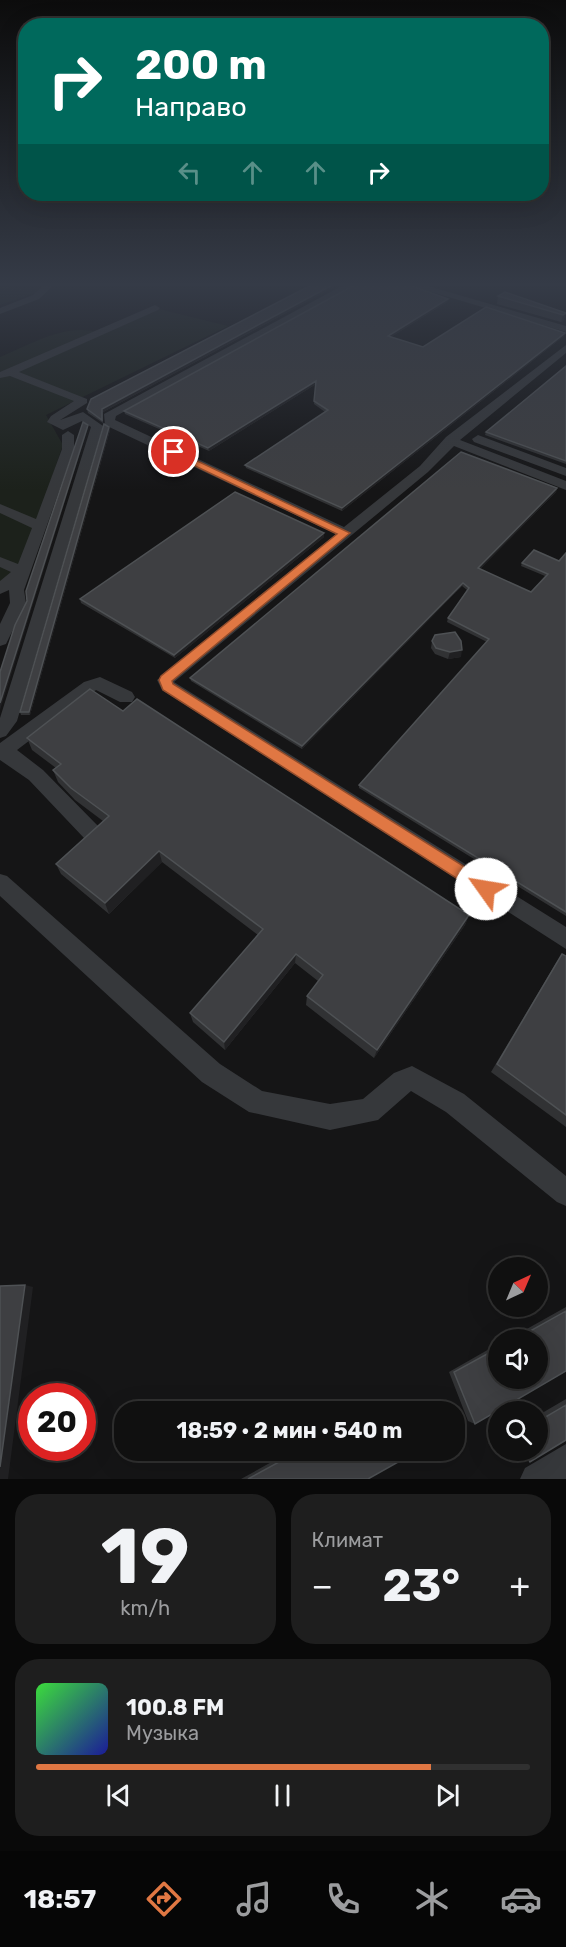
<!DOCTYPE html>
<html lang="ru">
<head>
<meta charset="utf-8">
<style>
	body { margin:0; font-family:Rubik,sans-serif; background:#1e1e1e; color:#f1f3f6; height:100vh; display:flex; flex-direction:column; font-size:22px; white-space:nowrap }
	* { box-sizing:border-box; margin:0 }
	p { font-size:20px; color:#9c9d9f }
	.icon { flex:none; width:33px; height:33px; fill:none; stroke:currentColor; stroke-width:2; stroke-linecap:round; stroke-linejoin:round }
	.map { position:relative; height:1479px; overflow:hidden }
	.side { display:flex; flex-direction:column; gap:15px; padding:15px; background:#090909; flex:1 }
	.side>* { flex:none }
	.hud { position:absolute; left:18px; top:18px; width:531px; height:183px; border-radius:24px; box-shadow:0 6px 24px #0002,0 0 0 2px #303030; background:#00695c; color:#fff; overflow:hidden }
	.needle { width:39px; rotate:44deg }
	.fabs { position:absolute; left:488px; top:1257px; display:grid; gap:12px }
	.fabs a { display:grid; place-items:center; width:60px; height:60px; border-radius:50%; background:#101010; box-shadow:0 6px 24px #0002,0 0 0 2px #303030; font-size:30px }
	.speed { position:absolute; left:18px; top:1383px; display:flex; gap:12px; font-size:30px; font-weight:700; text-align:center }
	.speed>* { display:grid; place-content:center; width:78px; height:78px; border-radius:50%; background:#101010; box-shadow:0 6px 24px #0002,0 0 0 2px #303030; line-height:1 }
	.speed .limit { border:9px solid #d22; background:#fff; color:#111 }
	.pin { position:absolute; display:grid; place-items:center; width:51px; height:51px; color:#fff; margin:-26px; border:3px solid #fff; border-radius:50%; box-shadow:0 2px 6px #0007 }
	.me { position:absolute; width:66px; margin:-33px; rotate:302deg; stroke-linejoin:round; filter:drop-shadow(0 0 4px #0008) }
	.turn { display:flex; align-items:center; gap:21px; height:126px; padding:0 18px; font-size:27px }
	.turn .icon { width:78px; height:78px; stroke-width:2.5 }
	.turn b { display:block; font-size:42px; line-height:51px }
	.lanes { display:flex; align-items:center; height:57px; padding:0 18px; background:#0003; justify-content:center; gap:30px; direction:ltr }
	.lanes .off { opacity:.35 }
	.big { font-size:45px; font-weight:700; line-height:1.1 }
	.side .tile { flex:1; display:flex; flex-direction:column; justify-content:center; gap:9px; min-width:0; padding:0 21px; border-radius:24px; background:#1e1e1e }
	.side .dial { align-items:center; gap:0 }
	.dial b { font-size:78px; line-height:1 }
	.song { display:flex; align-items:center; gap:18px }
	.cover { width:72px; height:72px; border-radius:9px; background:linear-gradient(135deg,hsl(120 70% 55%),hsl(240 70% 35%)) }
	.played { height:6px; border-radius:3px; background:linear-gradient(90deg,#e07743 80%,#303030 80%) }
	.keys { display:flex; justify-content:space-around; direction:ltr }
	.heat { display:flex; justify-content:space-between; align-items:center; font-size:33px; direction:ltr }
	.side .tiles { flex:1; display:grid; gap:15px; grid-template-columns:1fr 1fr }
	.tile:last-child { grid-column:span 2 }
	.trip { position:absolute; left:114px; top:1401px; width:351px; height:60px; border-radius:24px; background:#101010; box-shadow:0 6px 24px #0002,0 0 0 2px #303030; font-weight:700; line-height:60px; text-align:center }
	.dock { display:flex; height:96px; justify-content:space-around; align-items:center; background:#060606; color:#9c9d9f }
	.dock .icon { width:42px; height:42px }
	.dock .active { color:#e07743 }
	.dock b { font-size:27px; color:#f1f3f6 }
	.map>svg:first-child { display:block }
</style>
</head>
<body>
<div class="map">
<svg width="566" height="1479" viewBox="0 0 566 1479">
	<rect width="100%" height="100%" fill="#151516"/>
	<path fill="#1c211b" d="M0,286L41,291L0,305Z
		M155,308L228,326L46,415L63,445L19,573L0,585V357C32,344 66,322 101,333Z"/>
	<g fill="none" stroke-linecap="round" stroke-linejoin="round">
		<path fill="#36383b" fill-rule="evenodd" d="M47,282H57L39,299L0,314V308L33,295Z
			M349,282H361L116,416L115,420L344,527L420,466L446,437L566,345V353L460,440L566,481V490L454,446L428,472L174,682L566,927V949L162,690L157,680L336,534L105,425L104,414Z
			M398,282H414L566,326V332Z
			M155,305L160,308L158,310L19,372L87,399V403L60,420L83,412L103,426L17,721L6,736L0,738V718L91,427L82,421L63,430L47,422L51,416L74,401L10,376L0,378V372Z
			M68,431L74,435V449L24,590L26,603L6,644L0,646V624L10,603L9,590L0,594V581L11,572L0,567V557L18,564L32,528L0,513V504L36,519L62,449V435Z
			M478,435L566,468V476L474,442L472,439Z
			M100,677L132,692L135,697L132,702H120L96,690L17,750L43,770L98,826L101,832L98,838L91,840L84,838L29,780L0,760V743L84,682Z
			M0,874L7,876L220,1064L262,1091L330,1104L363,1099L394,1073L412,1066L464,1094L566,1176V1206L557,1202L446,1112L411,1091L378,1120L330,1130L249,1112L202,1082L0,896Z
			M566,1444V1479H520L525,1468Z"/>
	</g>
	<path fill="#313234" d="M317,282H343L103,412V423L88,413L87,409Z
		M424,282H441L440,287Z
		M498,296L566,313L563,321L561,322L497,304Z
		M448,299L447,302L391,337L423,347L565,333L564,336L342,511L246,468L245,465L325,412L314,404L316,384L209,451L125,414L124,411Z
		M566,366V464L485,435L486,432Z
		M109,427L110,430L30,715H21L20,712Z
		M557,488L556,492L480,569L531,592L545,576L521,566L522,563L559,561L566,553V916L359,788V785L487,642L447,622L448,618L467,590L462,586L302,749L191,681L190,678Z
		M324,533V537L175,658L81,603L80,599Z
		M432,641L461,657L448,659L435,654L431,648Z
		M123,711L469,915L465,925L374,1058L306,1005L307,996L318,981L295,963L225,1050L193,1022L190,1013L258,935L162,862L109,914L61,874L56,864L103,821L75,800L58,782L53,770L56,768L32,750L27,738Z
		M562,954L566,956V1127L491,1072L556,963Z
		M566,1307V1371L475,1424L468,1421L449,1372L498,1344V1378L537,1340H507Z
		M566,1399V1440L530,1462L523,1459L520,1450H537V1416Z
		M386,1400L390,1402L393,1412H365Z
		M293,1450H407L368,1479H241Z"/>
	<path fill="#202022" d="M338,282H343L103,412V423L102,409Z
		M448,299L447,302L388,339V336Z
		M566,313L563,321L561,322L563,315Z
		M565,333L564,336L342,511V508Z
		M316,381V384L209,451L208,448Z
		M88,425V428L0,710V703Z
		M109,427L110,430L30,715L29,712Z
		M557,488L556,492L477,572L478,568Z
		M324,533V537L175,658L174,655Z
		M463,583L462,586L302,749V746Z
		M462,650L461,657L448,659L450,652Z
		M159,851L162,862L109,914L105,903Z
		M469,915L465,925L374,1058L377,1050Z
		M296,954L295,963L225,1050L224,1042Z
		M25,1285L33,1287L8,1479H0V1467Z"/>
	<path fill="#3e3f42" stroke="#4e5154" stroke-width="1.5" d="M317,282H338L102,409V420L87,409L91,399Z
		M360,282H401L448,299L388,336L423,347L486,307L565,333L342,508L245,465L328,410L314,401L316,381L208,448L124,411Z
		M505,292L566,313L563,315L498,296Z
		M566,366V461L486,432Z
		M83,422L88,425L0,703V672L15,625L27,601L26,591Z
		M104,424L109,427L29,712H20Z
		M461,452L557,488L478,568L531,592L548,574L522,563L534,550L559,561L566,553V912L359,785L489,639L448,618L469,588L463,583L302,746L190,678Z
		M235,492L324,533L174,655L80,599Z
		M455,632L461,641L462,650L450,652L436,648L432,641L435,635Z
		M90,689L123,711L137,699L469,915L377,1050L307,996L323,975L296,954L224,1042L190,1013L263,929L159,851L105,903L56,864L109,816L71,788L53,770L61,764L27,738Z
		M562,954L566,956V1115L497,1064Z
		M25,1285L0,1467V1286Z
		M566,1311V1371L475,1424L454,1372L498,1348V1378H537V1340H514Z
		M390,1402L393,1412H372Z
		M566,1405V1440L530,1462L525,1450H537V1422Z
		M301,1450H407L409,1456L368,1479H248Z"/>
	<linearGradient id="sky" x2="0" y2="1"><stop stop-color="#0c0c0c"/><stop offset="0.58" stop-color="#353b47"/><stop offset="1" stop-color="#353b47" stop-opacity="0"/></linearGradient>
	<rect width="566" height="490" fill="url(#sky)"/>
	<path fill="#e07743" stroke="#924d2c" stroke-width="1.5" d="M174,450L350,533L172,681L173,684L492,884L494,889L492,894H481L163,690L159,680L161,676L337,534L170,454L169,452Z"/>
</svg>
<div class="fabs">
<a><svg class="needle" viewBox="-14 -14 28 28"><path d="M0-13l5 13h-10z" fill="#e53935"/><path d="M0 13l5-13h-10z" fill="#9c9d9f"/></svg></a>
<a><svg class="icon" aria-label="sound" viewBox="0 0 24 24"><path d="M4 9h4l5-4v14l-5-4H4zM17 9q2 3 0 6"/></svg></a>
<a><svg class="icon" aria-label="search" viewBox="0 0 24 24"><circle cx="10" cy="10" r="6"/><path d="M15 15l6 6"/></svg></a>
</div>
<div class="speed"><div class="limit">20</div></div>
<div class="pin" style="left:174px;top:452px;background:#d93025"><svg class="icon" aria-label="arrive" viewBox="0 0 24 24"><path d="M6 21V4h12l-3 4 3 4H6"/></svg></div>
<svg class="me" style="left:486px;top:889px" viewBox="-20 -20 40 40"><circle r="19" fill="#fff"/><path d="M0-13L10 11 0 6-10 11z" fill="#e07743"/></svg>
<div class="trip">18:59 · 2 мин · 540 m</div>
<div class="hud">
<div class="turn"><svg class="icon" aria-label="right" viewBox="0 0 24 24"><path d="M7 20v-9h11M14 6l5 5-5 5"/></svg><div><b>200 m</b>Направо</div></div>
<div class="lanes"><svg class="icon off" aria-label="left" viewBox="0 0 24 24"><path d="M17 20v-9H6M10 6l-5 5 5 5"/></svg><svg class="icon off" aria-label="ahead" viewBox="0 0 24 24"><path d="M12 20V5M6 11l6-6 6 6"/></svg><svg class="icon off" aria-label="ahead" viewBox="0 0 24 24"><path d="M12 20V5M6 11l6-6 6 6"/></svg><svg class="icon" aria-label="right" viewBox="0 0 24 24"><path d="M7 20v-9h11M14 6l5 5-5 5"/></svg></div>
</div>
</div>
<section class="side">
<div class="tiles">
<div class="tile dial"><b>19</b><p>km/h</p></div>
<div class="tile"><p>Климат</p>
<div class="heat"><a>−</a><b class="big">23°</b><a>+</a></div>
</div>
<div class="tile">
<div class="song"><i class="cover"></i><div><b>100.8 FM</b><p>Музыка</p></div></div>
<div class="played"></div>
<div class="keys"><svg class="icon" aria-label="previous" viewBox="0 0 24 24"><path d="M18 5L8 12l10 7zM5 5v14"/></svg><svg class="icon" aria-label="pause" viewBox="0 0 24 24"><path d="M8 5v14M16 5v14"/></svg><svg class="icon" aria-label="next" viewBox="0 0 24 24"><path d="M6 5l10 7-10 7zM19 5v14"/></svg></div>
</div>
</div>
</section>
<nav class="dock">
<b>18:57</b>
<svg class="icon active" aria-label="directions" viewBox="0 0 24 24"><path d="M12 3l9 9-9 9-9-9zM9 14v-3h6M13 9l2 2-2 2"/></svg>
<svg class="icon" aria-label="music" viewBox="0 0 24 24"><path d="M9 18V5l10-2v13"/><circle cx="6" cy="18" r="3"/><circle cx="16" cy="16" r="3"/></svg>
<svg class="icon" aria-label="phone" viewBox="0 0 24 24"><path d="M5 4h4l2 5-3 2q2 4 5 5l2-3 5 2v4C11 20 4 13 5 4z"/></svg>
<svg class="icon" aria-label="climate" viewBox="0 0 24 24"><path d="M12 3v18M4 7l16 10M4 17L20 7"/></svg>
<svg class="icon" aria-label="car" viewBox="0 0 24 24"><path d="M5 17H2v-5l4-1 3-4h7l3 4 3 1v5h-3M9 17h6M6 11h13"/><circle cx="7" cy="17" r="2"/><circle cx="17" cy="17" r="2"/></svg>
</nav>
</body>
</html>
